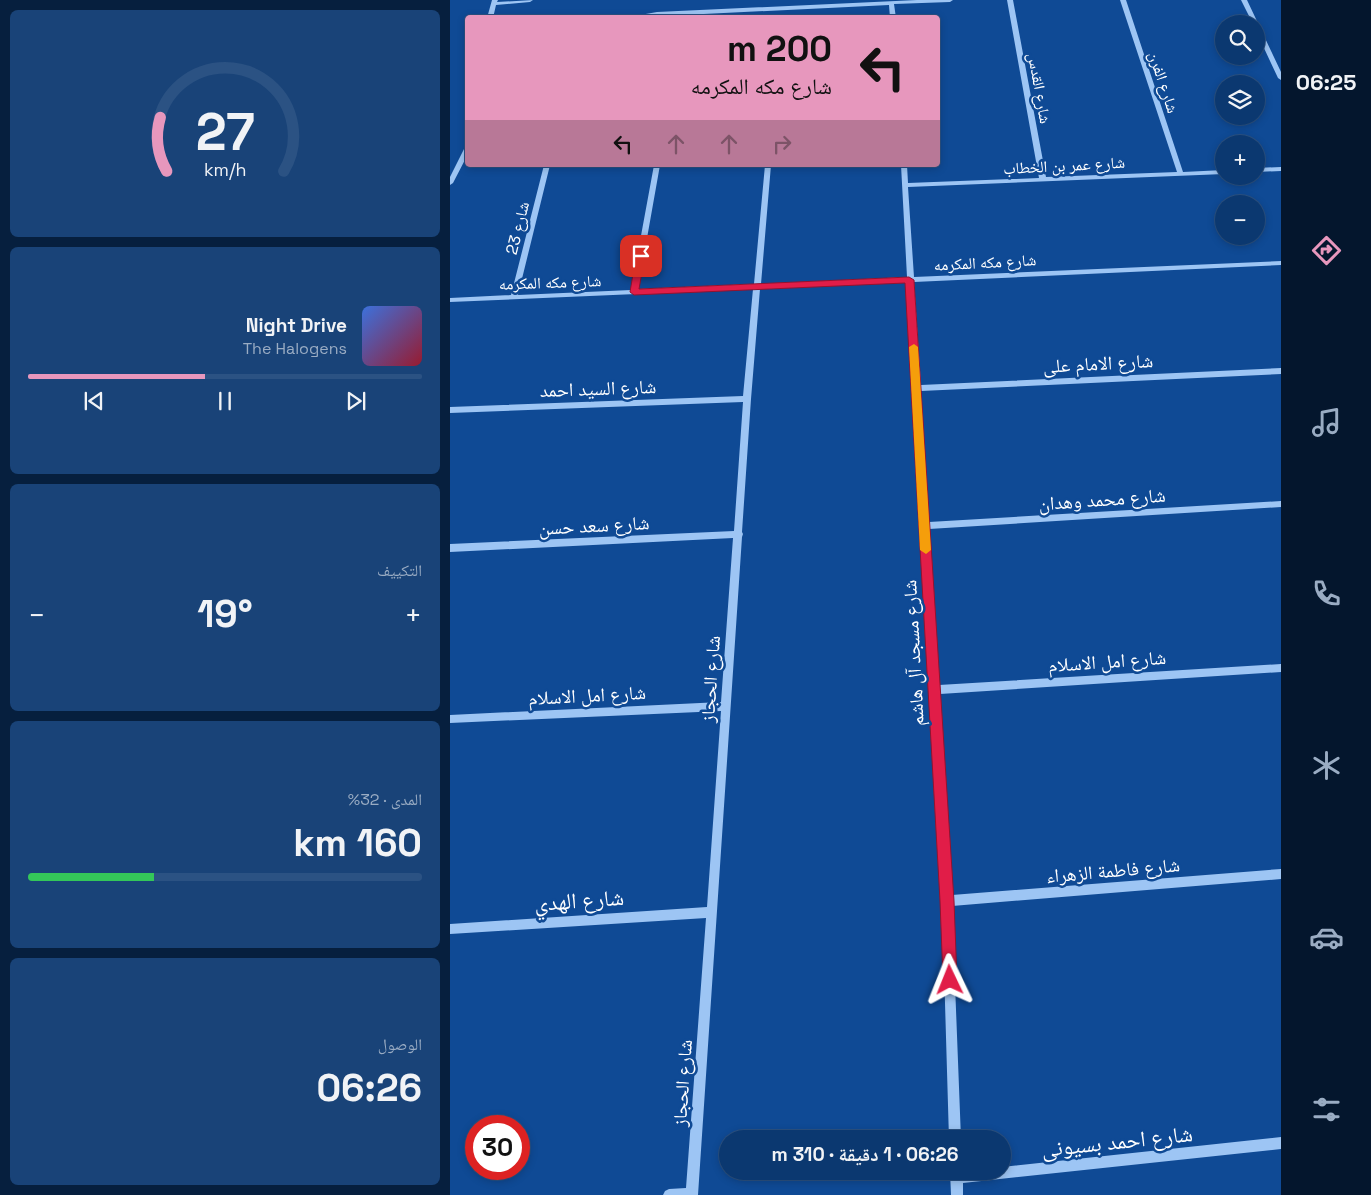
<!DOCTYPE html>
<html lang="ar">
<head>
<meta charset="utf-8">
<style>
	body { margin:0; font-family:"Space Grotesk","Noto Naskh Arabic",sans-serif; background:#194378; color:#f1f3f6; direction:rtl; height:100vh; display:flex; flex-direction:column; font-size:19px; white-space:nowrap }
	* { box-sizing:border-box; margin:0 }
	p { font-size:16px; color:#9aacc3 }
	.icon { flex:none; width:28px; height:28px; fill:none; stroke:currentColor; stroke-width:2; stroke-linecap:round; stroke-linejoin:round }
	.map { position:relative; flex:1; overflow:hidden; direction:ltr }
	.details { display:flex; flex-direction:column; gap:10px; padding:10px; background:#061f3e; width:450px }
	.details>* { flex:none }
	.guide { position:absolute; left:15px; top:15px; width:475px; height:152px; border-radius:5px; box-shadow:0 2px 8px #0003,0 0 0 1px #2b5283; direction:rtl; background:#e797bd; color:#111; overflow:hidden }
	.controls { position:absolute; left:765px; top:15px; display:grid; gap:10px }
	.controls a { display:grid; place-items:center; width:50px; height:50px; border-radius:50%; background:#0b3870; box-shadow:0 2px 8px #0003,0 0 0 1px #2b5283; font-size:25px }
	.speed { position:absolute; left:15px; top:1115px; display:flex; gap:10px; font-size:25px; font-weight:700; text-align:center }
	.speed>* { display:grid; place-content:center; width:65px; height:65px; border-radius:50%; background:#0b3870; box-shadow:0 2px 8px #0003,0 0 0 1px #2b5283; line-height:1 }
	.speed .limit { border:8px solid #d22; background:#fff; color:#111 }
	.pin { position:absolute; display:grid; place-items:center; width:42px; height:42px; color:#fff; margin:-21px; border-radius:10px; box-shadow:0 2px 8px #0006 }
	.me { position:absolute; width:55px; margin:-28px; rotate:358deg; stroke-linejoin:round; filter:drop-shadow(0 0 4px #0008) }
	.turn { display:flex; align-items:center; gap:18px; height:105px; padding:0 25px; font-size:22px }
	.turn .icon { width:65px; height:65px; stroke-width:2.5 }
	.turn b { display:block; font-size:35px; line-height:42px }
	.lanes { display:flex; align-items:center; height:48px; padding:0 25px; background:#0003; justify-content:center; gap:25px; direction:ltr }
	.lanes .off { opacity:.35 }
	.big { font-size:38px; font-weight:800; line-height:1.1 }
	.details .tile { flex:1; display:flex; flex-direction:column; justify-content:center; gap:8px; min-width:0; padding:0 18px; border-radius:8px; background:#194378 }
	.details .dial { align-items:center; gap:0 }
	.dial svg { height:130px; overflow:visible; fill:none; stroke:#2b5283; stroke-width:7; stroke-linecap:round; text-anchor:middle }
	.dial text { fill:#f1f3f6; stroke:none }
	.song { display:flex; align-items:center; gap:15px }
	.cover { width:60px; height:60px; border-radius:8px; background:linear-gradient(135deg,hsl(220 70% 55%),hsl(350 70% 35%)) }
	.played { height:5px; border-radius:2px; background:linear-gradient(90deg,#e797bd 45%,#2b5283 45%) }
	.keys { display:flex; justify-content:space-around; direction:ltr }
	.heat { display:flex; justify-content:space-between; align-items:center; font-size:28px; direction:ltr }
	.charge { height:8px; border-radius:4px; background:linear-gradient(90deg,#34c759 32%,#2b5283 0) }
	.trip { position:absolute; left:269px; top:1130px; width:292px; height:50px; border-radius:25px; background:#0b3870; box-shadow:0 2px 8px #0003,0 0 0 1px #2b5283; font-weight:800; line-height:50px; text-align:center; direction:rtl }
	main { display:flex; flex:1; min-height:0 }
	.tabs { display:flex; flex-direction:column; width:90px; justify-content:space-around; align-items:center; background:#04162d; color:#9aacc3 }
	.tabs .icon { width:35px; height:35px }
	.tabs .selected { color:#e797bd }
	.tabs b { font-size:22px; color:#f1f3f6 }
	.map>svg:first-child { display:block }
</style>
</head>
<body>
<main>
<nav class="tabs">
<b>06:25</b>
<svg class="icon selected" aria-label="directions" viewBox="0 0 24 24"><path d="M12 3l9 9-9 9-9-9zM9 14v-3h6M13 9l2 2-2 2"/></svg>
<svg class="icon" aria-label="music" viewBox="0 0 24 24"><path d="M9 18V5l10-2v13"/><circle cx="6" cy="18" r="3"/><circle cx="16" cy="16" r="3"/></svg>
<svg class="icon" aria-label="phone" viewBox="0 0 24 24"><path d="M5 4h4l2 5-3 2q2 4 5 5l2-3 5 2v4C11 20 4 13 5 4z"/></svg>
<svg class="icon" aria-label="climate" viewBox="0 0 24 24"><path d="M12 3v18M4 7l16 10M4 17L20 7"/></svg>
<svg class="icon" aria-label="car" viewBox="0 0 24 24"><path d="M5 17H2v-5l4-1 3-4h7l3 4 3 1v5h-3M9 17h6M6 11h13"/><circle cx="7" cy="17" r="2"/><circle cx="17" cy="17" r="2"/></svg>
<svg class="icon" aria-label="filters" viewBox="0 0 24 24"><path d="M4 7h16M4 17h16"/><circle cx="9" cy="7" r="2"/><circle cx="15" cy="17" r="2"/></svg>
</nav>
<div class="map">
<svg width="831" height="1195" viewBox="0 0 831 1195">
	<rect width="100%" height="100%" fill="#0f4a95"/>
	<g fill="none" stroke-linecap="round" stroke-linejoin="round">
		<path fill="#9dc5f4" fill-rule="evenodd" d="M42,0H48L47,2L83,0L80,2L46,5L43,18H37Z
			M467,0H503L500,2L444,4L446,18H440L439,5L173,18L207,12Z
			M557,0H563L596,177L727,172L670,0H676L733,172L774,170V174L458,187L464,277L831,261V265L464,282L471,385L831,368V374L471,391L479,522L831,501V507L479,529L489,685L831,664V672L490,694L502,895L831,869V879L502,906L511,1139H499L492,901L457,282L310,289L301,399L292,532L293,534L292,537L248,1195H213L215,1191L219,1189L236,1188L256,918L0,934V924L257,907L271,711L0,723V715L271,702L283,538L0,552V544L284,531L293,402L0,413V407L293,396L303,289L0,302V298L61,295L94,165H100L68,295L181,290L204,165H210L188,289L304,284L315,165H321L311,284L457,277L451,165H457L458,183L589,178Z
			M791,0H797L831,72V80L828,78L806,31V24H803Z
			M18,145V154L3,183L0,185V177L15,147Z
			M831,167V171L806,172V168Z
			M831,1137V1149L513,1183V1195H501L500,1171H552V1167Z"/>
	</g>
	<path fill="#e11d48" stroke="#92132f" d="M191,253L195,256L189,289L459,277L464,280L504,901L507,980L505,985L500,987L495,985L493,980L490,901L455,283L184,295L180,292L186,256Z"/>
	<path fill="#f59e0b" d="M464,344L468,347L481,550L476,554L470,550L459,347Z"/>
	<g text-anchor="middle" stroke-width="5" stroke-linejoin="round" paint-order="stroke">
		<g font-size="16" fill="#fff" stroke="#0f4a95">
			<text transform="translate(714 82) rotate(72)" y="6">شارع الفرن</text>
			<text transform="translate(590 88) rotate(80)" y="6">شارع القدس</text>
			<text transform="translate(614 165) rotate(-3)" y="6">شارع عمر بن الخطاب</text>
			<text transform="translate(67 228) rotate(-76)" y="6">شارع 23</text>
			<text transform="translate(535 262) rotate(-3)" y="6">شارع مكه المكرمه</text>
			<text transform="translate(100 282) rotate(-2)" y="6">شارع مكه المكرمه</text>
		</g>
		<g font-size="19" fill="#fff" stroke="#0f4a95">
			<text transform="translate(648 363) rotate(-3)" y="7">شارع الامام على</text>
			<text transform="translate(148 388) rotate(-2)" y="7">شارع السيد احمد</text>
			<text transform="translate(652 499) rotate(-4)" y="7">شارع محمد وهدان</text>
			<text transform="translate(144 525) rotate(-3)" y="7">شارع سعد حسن</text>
			<text transform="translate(463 653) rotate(-93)" y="7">شارع مسجد آل هاشم</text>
			<text transform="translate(657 661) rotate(-4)" y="7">شارع امل الاسلام</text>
			<text transform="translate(260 679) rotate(-86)" y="7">شارع الحجاز</text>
			<text transform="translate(137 695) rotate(-3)" y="7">شارع امل الاسلام</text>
			<text transform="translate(663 870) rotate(-5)" y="7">شارع فاطمة الزهراء</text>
			<text transform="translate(232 1083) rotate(-86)" y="7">شارع الحجاز</text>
		</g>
		<g font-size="22" fill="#fff" stroke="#0f4a95">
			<text transform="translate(129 900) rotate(-4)" y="8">شارع الهدي</text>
			<text transform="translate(667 1141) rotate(-6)" y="8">شارع احمد بسيونى</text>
		</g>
	</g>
</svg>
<div class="controls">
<a><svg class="icon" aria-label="search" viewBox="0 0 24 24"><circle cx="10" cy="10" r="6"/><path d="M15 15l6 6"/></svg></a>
<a><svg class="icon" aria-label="layers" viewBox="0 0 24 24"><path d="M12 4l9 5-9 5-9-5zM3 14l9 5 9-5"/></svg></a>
<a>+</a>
<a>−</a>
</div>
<div class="speed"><div class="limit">30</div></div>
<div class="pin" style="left:191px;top:256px;background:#d93025"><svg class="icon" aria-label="arrive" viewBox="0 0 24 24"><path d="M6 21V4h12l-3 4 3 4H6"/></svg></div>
<svg class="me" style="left:500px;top:980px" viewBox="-20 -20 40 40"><path d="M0-17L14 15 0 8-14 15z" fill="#e11d48" stroke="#fff" stroke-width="4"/></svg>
<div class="trip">06:26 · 1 دقيقة · 310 m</div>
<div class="guide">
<div class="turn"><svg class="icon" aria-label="left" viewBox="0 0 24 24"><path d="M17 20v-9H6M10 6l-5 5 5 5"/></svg><div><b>200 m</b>شارع مكه المكرمه</div></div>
<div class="lanes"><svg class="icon" aria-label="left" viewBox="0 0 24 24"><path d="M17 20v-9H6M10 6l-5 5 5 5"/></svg><svg class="icon off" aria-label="ahead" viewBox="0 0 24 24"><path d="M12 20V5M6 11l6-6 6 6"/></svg><svg class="icon off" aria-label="ahead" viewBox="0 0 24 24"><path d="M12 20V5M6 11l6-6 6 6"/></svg><svg class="icon off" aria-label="right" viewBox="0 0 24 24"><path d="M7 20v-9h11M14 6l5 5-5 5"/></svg></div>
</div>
</div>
<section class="details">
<div class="tile dial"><svg viewBox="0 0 100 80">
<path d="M14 69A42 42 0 1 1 86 69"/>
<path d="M14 69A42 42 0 0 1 10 36" stroke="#e797bd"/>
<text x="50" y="56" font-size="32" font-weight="700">27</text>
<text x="50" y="72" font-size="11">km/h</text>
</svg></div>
<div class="tile">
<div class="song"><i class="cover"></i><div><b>Night Drive</b><p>The Halogens</p></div></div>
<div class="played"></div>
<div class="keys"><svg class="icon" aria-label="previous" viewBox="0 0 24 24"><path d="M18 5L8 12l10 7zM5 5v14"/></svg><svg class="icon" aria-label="pause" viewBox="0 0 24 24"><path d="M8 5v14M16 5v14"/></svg><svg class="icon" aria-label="next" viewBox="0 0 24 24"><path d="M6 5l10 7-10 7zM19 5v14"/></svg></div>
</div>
<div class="tile"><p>التكييف</p>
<div class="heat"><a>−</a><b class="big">19°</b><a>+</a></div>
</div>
<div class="tile"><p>المدى · 32%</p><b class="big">160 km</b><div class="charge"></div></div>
<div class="tile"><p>الوصول</p><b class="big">06:26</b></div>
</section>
</main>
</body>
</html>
